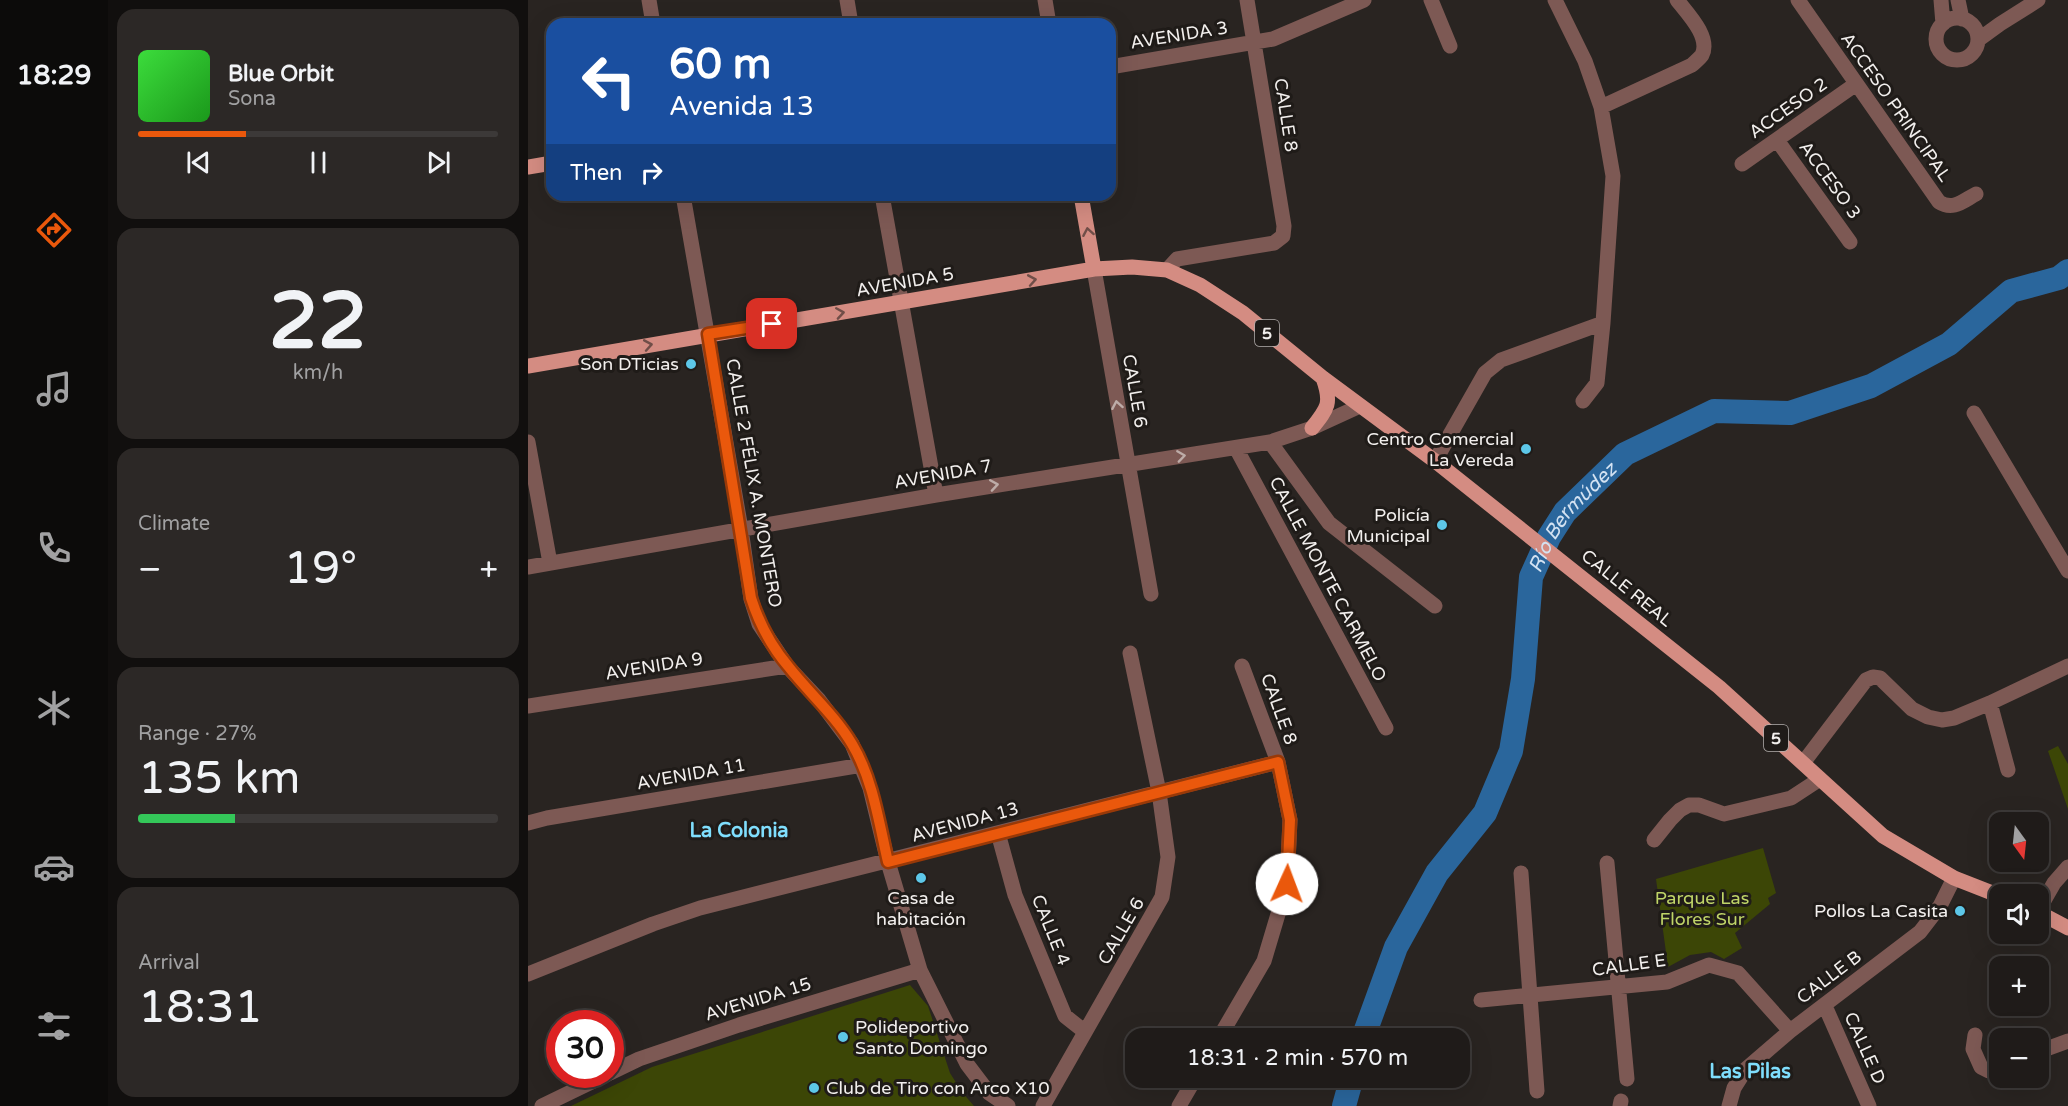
<!DOCTYPE html>
<html lang="en">
<head>
<meta charset="utf-8">
<style>
	body { margin:0; font-family:"Varela Round",sans-serif; background:#2c2826; color:#f1f3f6; height:100vh; display:flex; flex-direction:column; font-size:22px; white-space:nowrap }
	* { box-sizing:border-box; margin:0 }
	p { font-size:20px; color:#a1a1a2 }
	.icon { flex:none; width:33px; height:33px; fill:none; stroke:currentColor; stroke-width:2; stroke-linecap:round; stroke-linejoin:round }
	.map { position:relative; flex:1; overflow:hidden }
	.side { display:flex; flex-direction:column; gap:9px; padding:9px; background:#110f0e; width:420px }
	.side>* { flex:none }
	.hud { position:absolute; left:18px; top:18px; width:570px; height:183px; border-radius:18px; box-shadow:0 6px 24px #0002,0 0 0 2px #3c3938; background:#1a4fa0; color:#fff; overflow:hidden }
	.needle { width:39px; rotate:165deg }
	.fabs { position:absolute; left:1461px; top:812px; display:grid; gap:12px }
	.fabs a { display:grid; place-items:center; width:60px; height:60px; border-radius:12px; background:#1f1b19; box-shadow:0 6px 24px #0002,0 0 0 2px #3c3938; font-size:30px }
	.speed { position:absolute; left:18px; top:1010px; display:flex; gap:12px; font-size:30px; font-weight:700; text-align:center }
	.speed>* { display:grid; place-content:center; width:78px; height:78px; border-radius:50%; background:#1f1b19; box-shadow:0 6px 24px #0002,0 0 0 2px #3c3938; line-height:1 }
	.speed .limit { border:9px solid #d22; background:#fff; color:#111 }
	.pin { position:absolute; display:grid; place-items:center; width:51px; height:51px; color:#fff; margin:-26px; border-radius:12px; box-shadow:0 3px 9px #0006 }
	.me { position:absolute; width:66px; margin:-33px; rotate:2deg; stroke-linejoin:round; filter:drop-shadow(0 0 4px #0008) }
	.turn { display:flex; align-items:center; gap:21px; height:126px; padding:0 24px; font-size:27px }
	.turn .icon { width:78px; height:78px; stroke-width:2.5 }
	.turn b { display:block; font-size:42px; line-height:51px }
	.then { display:flex; align-items:center; height:57px; padding:0 24px; background:#0003; gap:12px; font-size:22px }
	.big { font-size:45px; font-weight:600; line-height:1.1 }
	.side .widget { flex:1; display:flex; flex-direction:column; justify-content:center; gap:9px; min-width:0; padding:0 21px; border-radius:18px; background:#2c2826 }
	.side .dial { align-items:center; gap:0 }
	.dial b { font-size:78px; line-height:1 }
	.song { display:flex; align-items:center; gap:18px }
	.cover { width:72px; height:72px; border-radius:9px; background:linear-gradient(135deg,hsl(120 70% 55%),hsl(120 70% 35%)) }
	.played { height:6px; border-radius:3px; background:linear-gradient(90deg,#ea580c 30%,#3c3938 30%) }
	.keys { display:flex; justify-content:space-around; direction:ltr }
	.heat { display:flex; justify-content:space-between; align-items:center; font-size:33px; direction:ltr }
	.charge { height:9px; border-radius:4px; background:linear-gradient(90deg,#34c759 27%,#3c3938 0) }
	.trip { position:absolute; left:597px; top:1028px; width:345px; height:60px; border-radius:18px; background:#1f1b19; box-shadow:0 6px 24px #0002,0 0 0 2px #3c3938; font-weight:600; line-height:60px; text-align:center }
	main { display:flex; flex:1; min-height:0 }
	.dock { display:flex; flex-direction:column; width:108px; justify-content:space-around; align-items:center; background:#0c0b0a; color:#a1a1a2 }
	.dock .icon { width:42px; height:42px }
	.dock .active { color:#ea580c }
	.dock b { font-size:27px; color:#f1f3f6 }
	.map>svg:first-child { display:block }
</style>
</head>
<body>
<main>
<nav class="dock">
<b>18:29</b>
<svg class="icon active" aria-label="directions" viewBox="0 0 24 24"><path d="M12 3l9 9-9 9-9-9zM9 14v-3h6M13 9l2 2-2 2"/></svg>
<svg class="icon" aria-label="music" viewBox="0 0 24 24"><path d="M9 18V5l10-2v13"/><circle cx="6" cy="18" r="3"/><circle cx="16" cy="16" r="3"/></svg>
<svg class="icon" aria-label="phone" viewBox="0 0 24 24"><path d="M5 4h4l2 5-3 2q2 4 5 5l2-3 5 2v4C11 20 4 13 5 4z"/></svg>
<svg class="icon" aria-label="climate" viewBox="0 0 24 24"><path d="M12 3v18M4 7l16 10M4 17L20 7"/></svg>
<svg class="icon" aria-label="car" viewBox="0 0 24 24"><path d="M5 17H2v-5l4-1 3-4h7l3 4 3 1v5h-3M9 17h6M6 11h13"/><circle cx="7" cy="17" r="2"/><circle cx="17" cy="17" r="2"/></svg>
<svg class="icon" aria-label="filters" viewBox="0 0 24 24"><path d="M4 7h16M4 17h16"/><circle cx="9" cy="7" r="2"/><circle cx="15" cy="17" r="2"/></svg>
</nav>
<section class="side">
<div class="widget">
<div class="song"><i class="cover"></i><div><b>Blue Orbit</b><p>Sona</p></div></div>
<div class="played"></div>
<div class="keys"><svg class="icon" aria-label="previous" viewBox="0 0 24 24"><path d="M18 5L8 12l10 7zM5 5v14"/></svg><svg class="icon" aria-label="pause" viewBox="0 0 24 24"><path d="M8 5v14M16 5v14"/></svg><svg class="icon" aria-label="next" viewBox="0 0 24 24"><path d="M6 5l10 7-10 7zM19 5v14"/></svg></div>
</div>
<div class="widget dial"><b>22</b><p>km/h</p></div>
<div class="widget"><p>Climate</p>
<div class="heat"><a>−</a><b class="big">19°</b><a>+</a></div>
</div>
<div class="widget"><p>Range · 27%</p><b class="big">135 km</b><div class="charge"></div></div>
<div class="widget"><p>Arrival</p><b class="big">18:31</b></div>
</section>
<div class="map">
<svg width="1540" height="1106" viewBox="0 0 1540 1106">
	<rect width="100%" height="100%" fill="#292421"/>
	<path fill="#3c4606" d="M1530,746L1540,764V809L1520,751Z
		M1235,848L1248,893L1240,898L1242,904L1207,933L1214,948L1196,959L1183,952L1162,955L1140,967L1128,879Z
		M382,985L400,1006L422,1073L434,1092L446,1106H43L124,1067Z"/>
	<g fill="none" stroke-linecap="round" stroke-linejoin="round">
		<g stroke="#2a669c" stroke-width="24">
			<path id="s1" d="M835,1038L868,947L909,873L957,813L983,751L995,679L1003,577L1021,537L1037,512L1097,454L1186,411L1262,413L1343,386L1421,344L1483,291L1531,278L1540,271"/>
			<path d="M816,1106L824,1077"/>
		</g>
		<path stroke="#7d5954" stroke-width="15" d="M121,0L125,24
			M319,0L323,24
			M517,0L521,24
			M903,0L922,46
			M1027,0L1057,61L1073,107L1085,176L1075,323L1069,383L1055,401
			M1270,0L1411,202C1425,211 1435,201 1448,194
			M1413,0L1415,24
			M1430,0L1434,19
			M1408 39a21 21 0 1 1 42 0a21 21 0 1 1-42 0Z
			M1450,40L1472,24L1510,0
			M582,67L745,39L836,0
			M1073,107L1164,65C1167,62 1172,58 1174,55C1183,37 1159,13 1149,0
			M1249,140L1322,242
			M1214,164L1328,84
			M155,195L213,529L223,599L231,624L259,666L291,700L324,744L342,788L360,862L392,970L439,1064L461,1093L480,1106
			M354,195L408,495
			M566,269L623,594
			M639,270L649,259L746,243L755,236L756,226L719,0
			M1446,413L1540,571
			M0,442L22,563
			M742,442L801,523L907,606
			M708,448L858,728
			M907,461L957,373L973,360L1075,323
			M0,567L408,495L742,442L784,428L832,406
			M1462,703L1480,770
			M0,706L259,666
			M1275,763L1338,680L1345,677L1352,678L1384,709L1400,717L1414,720L1426,718L1462,703L1540,666
			M0,823L19,818L334,765
			M470,833L487,895L537,1016L556,1031
			M1126,840L1142,820L1152,810L1161,805H1171L1196,814L1263,798L1292,779
			M1079,863L1099,1079
			M993,873L1009,1091
			M1510,911L1526,883L1540,867
			M0,974L125,924L172,908L750,762
			M953,1000L1139,982L1181,965L1210,973L1262,1031
			M1297,1006L1341,1106
			M1447,1035L1445,1049L1453,1067L1461,1071L1472,1067
			M691,1038L736,961L759,884L762,820L750,762L714,666
			M1510,1052L1540,1041
			M82,1073L111,1059L211,1025L392,970
			M14,1106L80,1074
			M515,1106L634,897L640,857L631,792L602,653
			M651,1106L668,1077
			M1092,1106L1093,1101
			M1201,1106L1206,1088L1218,1069L1262,1031L1392,932L1412,906L1426,878"/>
		<path stroke="#d48c82" stroke-width="15" d="M0,167L24,163
			M553,195L566,269
			M0,366L566,269L604,267L639,270L672,285L715,313L795,378L907,461L1191,687L1355,836L1426,878L1472,896
			M784,428C800,408 804,403 795,378
			M1510,912L1540,928"/>
	</g>
	<defs><path id="oneway-chevron" d="M-2-3.5L2.5 0L-2 3.5" fill="none" stroke-width="1.6" stroke-linecap="round" stroke-linejoin="round" transform="scale(1.5)"/></defs>
	<g stroke="#704e48">
		<use href="#oneway-chevron" transform="translate(560 232) rotate(-100)"/>
		<use href="#oneway-chevron" transform="translate(504 280) rotate(-10)"/>
		<use href="#oneway-chevron" transform="translate(312 313) rotate(-9)"/>
		<use href="#oneway-chevron" transform="translate(120 345) rotate(-10)"/>
	</g>
	<g stroke="#bdaca8">
		<use href="#oneway-chevron" transform="translate(589 405) rotate(-100)"/>
		<use href="#oneway-chevron" transform="translate(653 456) rotate(-8)"/>
		<use href="#oneway-chevron" transform="translate(466 485) rotate(-9)"/>
	</g>
	<g fill="none" stroke-linecap="round" stroke-linejoin="round">
		<defs>
			<path id="route" d="M244,324L180,334L223,598C231,623 243,646 260,666C281,693 307,715 324,744C345,779 351,823 360,862L750,762L762,820L759,884"/>
		</defs>
		<use href="#route" stroke="#983908" stroke-width="15"/>
		<use href="#route" stroke="#ea580c" stroke-width="10"/>
	</g>
	<g fill="#5dc7e8" stroke="#1f1b18" stroke-width="2">
		<circle cx="163" cy="364" r="6"/>
		<circle cx="998" cy="449" r="6"/>
		<circle cx="914" cy="525" r="6"/>
		<circle cx="393" cy="878" r="6"/>
		<circle cx="1432" cy="911" r="6"/>
		<circle cx="315" cy="1037" r="6"/>
		<circle cx="286" cy="1088" r="6"/>
	</g>
	<g text-anchor="middle" stroke-width="6" stroke-linejoin="round" paint-order="stroke">
		<g fill="#1f1b18" stroke="#b3afad" stroke-width="1.5">
			<rect x="727" y="320" width="24" height="26" rx="4.5"/>
			<rect x="1236" y="725" width="24" height="26" rx="4.5"/>
		</g>
		<g font-size="16" font-weight="bold" fill="#f2efed">
			<text x="739" y="339">5</text>
			<text x="1248" y="744">5</text>
		</g>
		<g font-size="18" fill="#f2efed" stroke="#1f1b18">
			<text transform="translate(651 35) rotate(-9)" y="6">AVENIDA 3</text>
			<text transform="translate(1368 107) rotate(55)" y="6">ACCESO PRINCIPAL</text>
			<text transform="translate(1260 108) rotate(-35)" y="6">ACCESO 2</text>
			<text transform="translate(758 115) rotate(81)" y="6">CALLE 8</text>
			<text transform="translate(1302 180) rotate(54)" y="6">ACCESO 3</text>
			<text transform="translate(377 282) rotate(-10)" y="6">AVENIDA 5</text>
			<text transform="translate(607 391) rotate(80)" y="6">CALLE 6</text>
			<text transform="translate(415 474) rotate(-10)" y="6">AVENIDA 7</text>
			<text transform="translate(226 483) rotate(80)" y="6">CALLE 2 FÉLIX A. MONTERO</text>
			<text transform="translate(800 579) rotate(62)" y="6">CALLE MONTE CARMELO</text>
			<text transform="translate(1099 588) rotate(39)" y="6">CALLE REAL</text>
			<text transform="translate(126 666) rotate(-9)" y="6">AVENIDA 9</text>
			<text transform="translate(751 709) rotate(70)" y="6">CALLE 8</text>
			<text transform="translate(163 774) rotate(-10)" y="6">AVENIDA 11</text>
			<text transform="translate(437 822) rotate(-15)" y="6">AVENIDA 13</text>
			<text transform="translate(523 930) rotate(68)" y="6">CALLE 4</text>
			<text transform="translate(593 931) rotate(-60)" y="6">CALLE 6</text>
			<text transform="translate(1101 965) rotate(-8)" y="6">CALLE E</text>
			<text transform="translate(1301 977) rotate(-37)" y="6">CALLE B</text>
			<text transform="translate(230 999) rotate(-17)" y="6">AVENIDA 15</text>
			<text transform="translate(1337 1048) rotate(66)" y="6">CALLE D</text>
		</g>
		<g font-size="18" fill="#f2efed" stroke="#1f1b18" text-anchor="end">
			<text x="151" y="370">Son DTicias</text>
			<text x="986" y="445">Centro Comercial<tspan x="986" dy="21">La Vereda</tspan></text>
			<text x="902" y="521">Policía<tspan x="902" dy="21">Municipal</tspan></text>
			<text x="393" y="904" text-anchor="middle">Casa de<tspan x="393" dy="21">habitación</tspan></text>
			<text x="1420" y="917">Pollos La Casita</text>
			<text x="327" y="1033" text-anchor="start">Polideportivo<tspan x="327" dy="21">Santo Domingo</tspan></text>
			<text x="298" y="1094" text-anchor="start">Club de Tiro con Arco X10</text>
		</g>
		<g font-size="18" fill="#c0d568" stroke="#1f1b18">
			<text x="1174" y="904">Parque Las<tspan x="1174" dy="21">Flores Sur</tspan></text>
		</g>
		<g font-size="20" font-style="italic" fill="#d3e2f2" stroke="#1f1b18">
			<text dy="7" stroke="none"><textPath href="#s1" startOffset="574">Río Bermúdez</textPath></text>
		</g>
		<g font-size="20" font-weight="bold" fill="#7fdefd" stroke="#1f1b18">
			<text x="211" y="837">La Colonia</text>
			<text x="1222" y="1078">Las Pilas</text>
		</g>
	</g>
</svg>
<div class="fabs">
<a><svg class="needle" viewBox="-14 -14 28 28"><path d="M0-13l5 13h-10z" fill="#e53935"/><path d="M0 13l5-13h-10z" fill="#a1a1a2"/></svg></a>
<a><svg class="icon" aria-label="sound" viewBox="0 0 24 24"><path d="M4 9h4l5-4v14l-5-4H4zM17 9q2 3 0 6"/></svg></a>
<a>+</a>
<a>−</a>
</div>
<div class="speed"><div class="limit">30</div></div>
<div class="pin" style="left:244px;top:324px;background:#d93025"><svg class="icon" aria-label="arrive" viewBox="0 0 24 24"><path d="M6 21V4h12l-3 4 3 4H6"/></svg></div>
<svg class="me" style="left:759px;top:884px" viewBox="-20 -20 40 40"><circle r="19" fill="#fff"/><path d="M0-13L10 11 0 6-10 11z" fill="#ea580c"/></svg>
<div class="trip">18:31 · 2 min · 570 m</div>
<div class="hud">
<div class="turn"><svg class="icon" aria-label="left" viewBox="0 0 24 24"><path d="M17 20v-9H6M10 6l-5 5 5 5"/></svg><div><b>60 m</b>Avenida 13</div></div>
<div class="then">Then<svg class="icon" aria-label="right" viewBox="0 0 24 24"><path d="M7 20v-9h11M14 6l5 5-5 5"/></svg></div>
</div>
</div>
</main>
</body>
</html>
